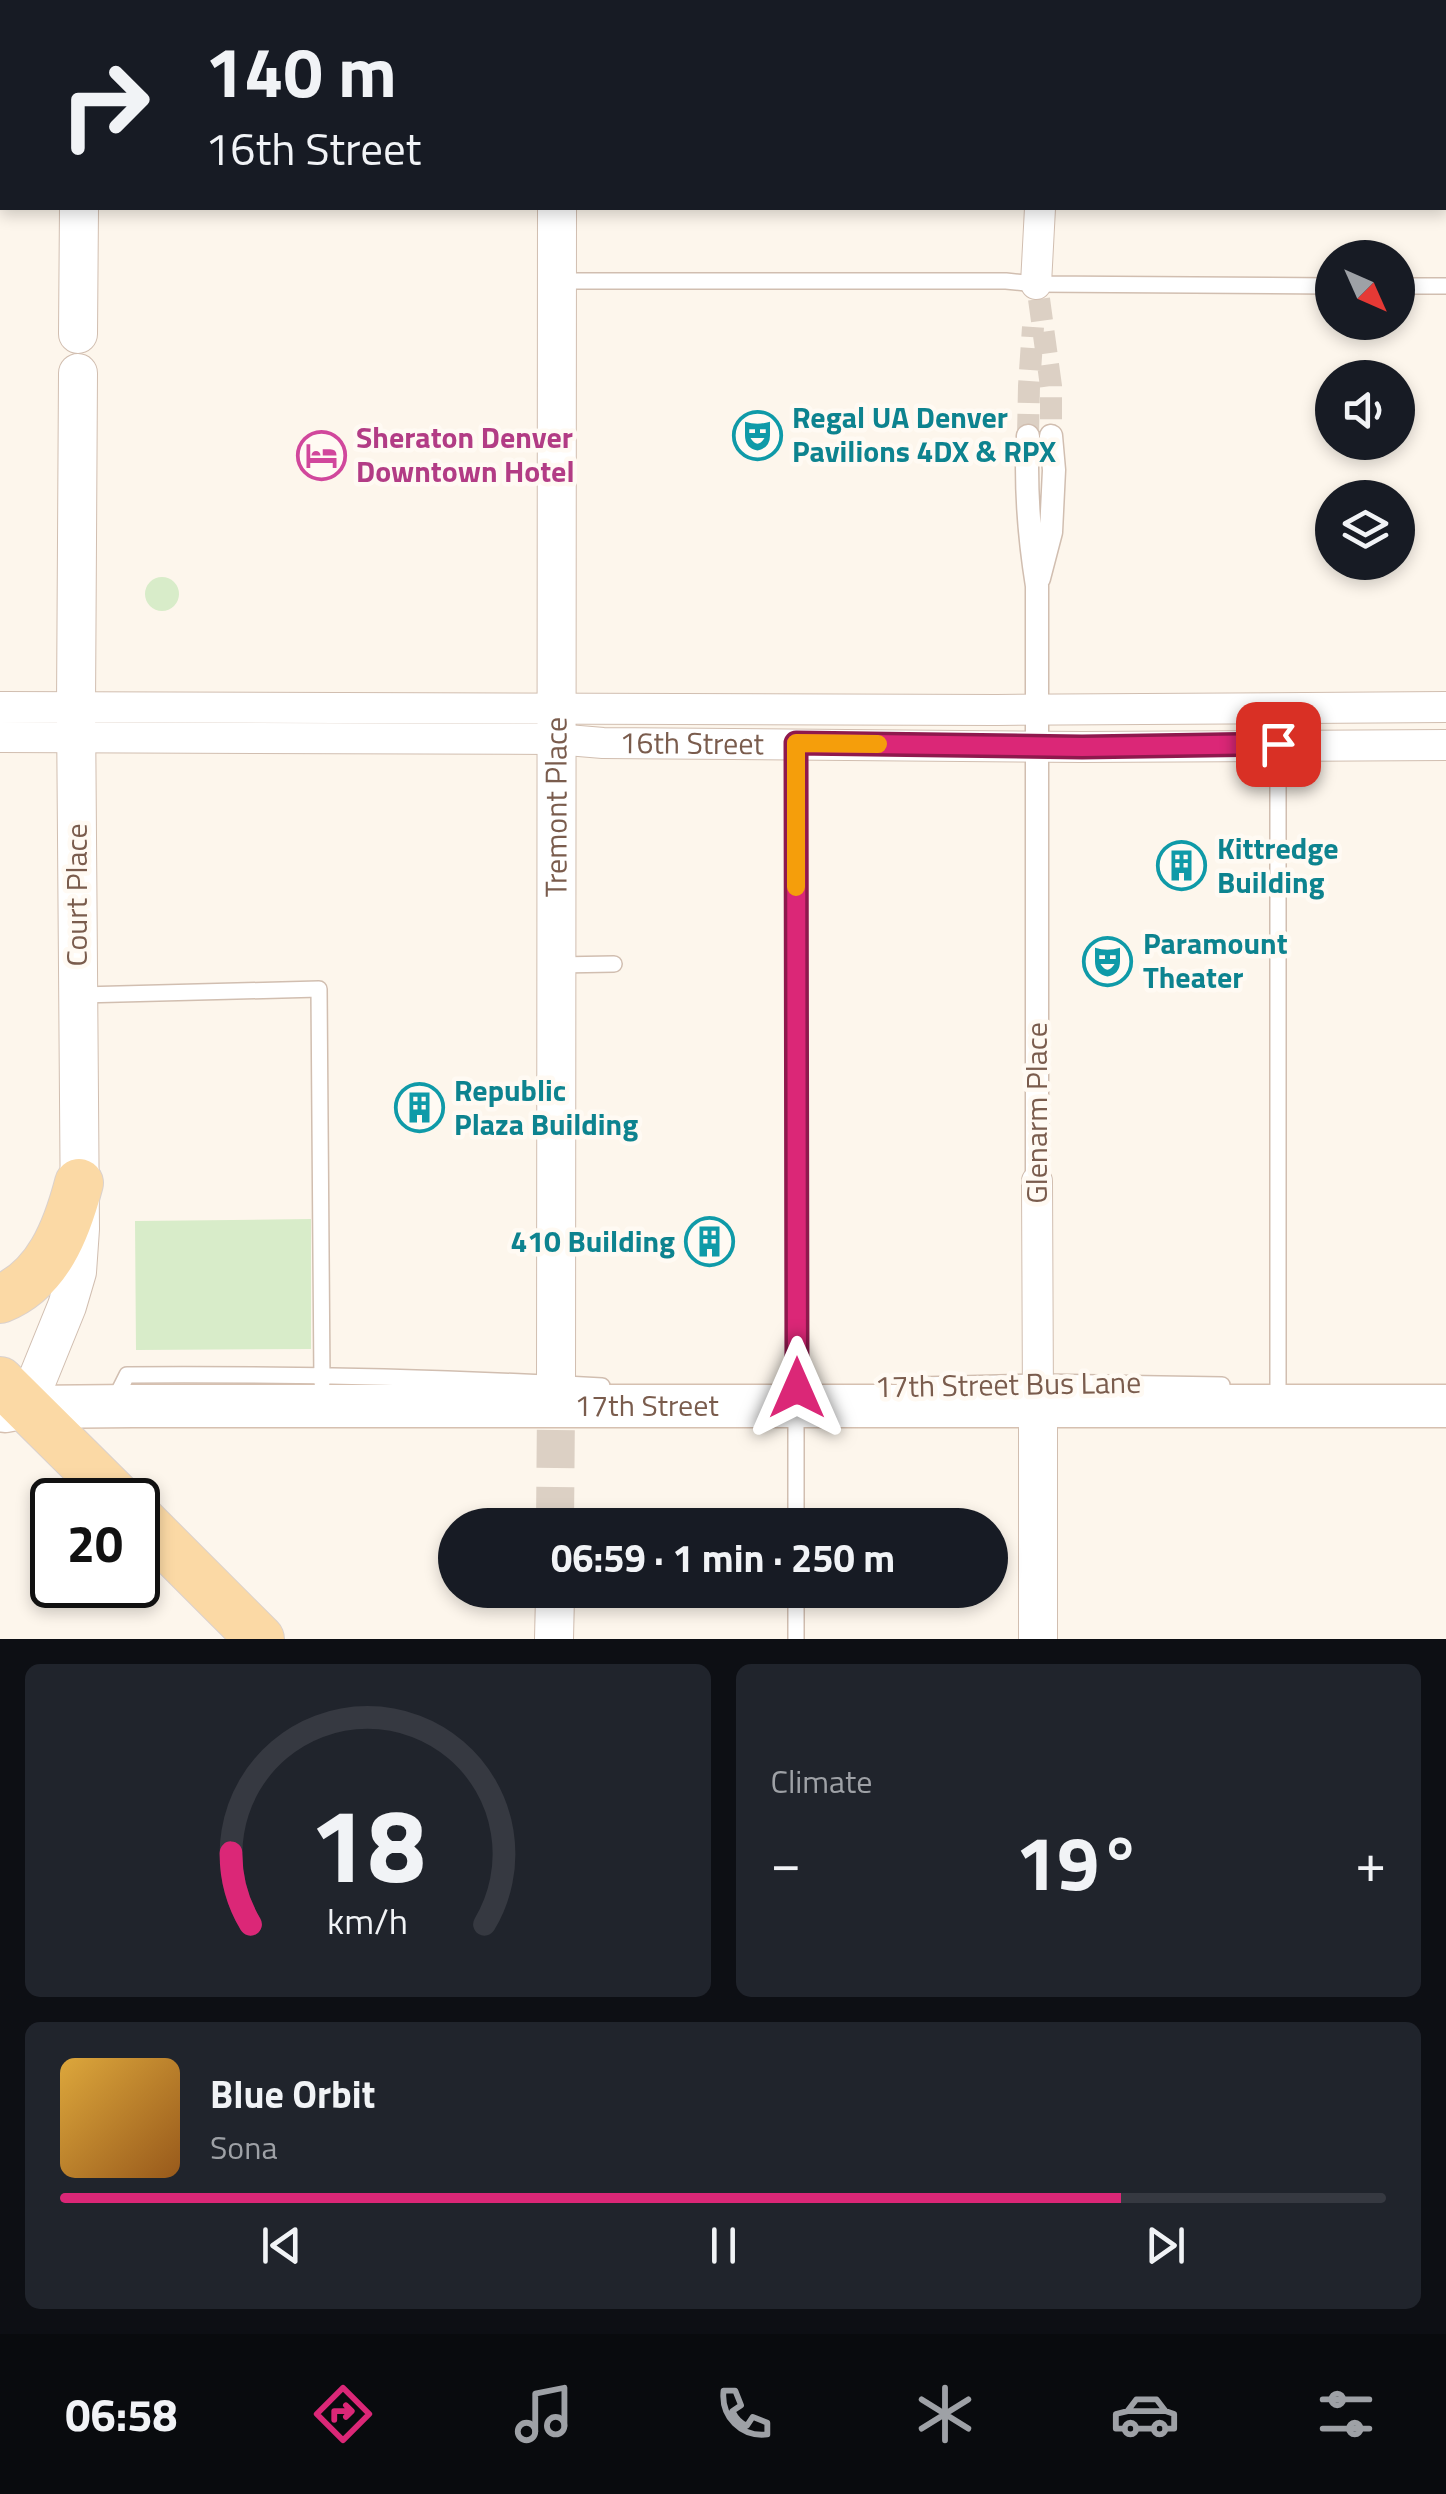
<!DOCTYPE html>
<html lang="en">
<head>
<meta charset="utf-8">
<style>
	body { margin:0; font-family:"Titillium Web",sans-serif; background:#20242c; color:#f1f3f6; height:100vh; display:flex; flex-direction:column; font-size:38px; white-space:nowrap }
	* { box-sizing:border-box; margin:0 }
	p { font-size:32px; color:#9ea1a6 }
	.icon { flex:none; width:55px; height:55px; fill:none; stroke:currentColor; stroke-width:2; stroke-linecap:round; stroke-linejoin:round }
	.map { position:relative; height:1639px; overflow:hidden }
	.panel { display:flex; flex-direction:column; gap:25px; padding:25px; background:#0d0f14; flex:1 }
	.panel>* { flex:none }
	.hud { position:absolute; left:0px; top:0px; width:1448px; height:210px; box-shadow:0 5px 15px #0003; background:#171b24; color:#f1f3f6; overflow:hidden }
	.needle { width:65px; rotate:135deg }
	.tools { position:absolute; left:1315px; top:240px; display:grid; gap:20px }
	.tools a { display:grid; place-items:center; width:100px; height:100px; border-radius:50%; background:#171b24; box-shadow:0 5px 15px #0003; font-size:50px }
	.speed { position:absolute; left:30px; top:1478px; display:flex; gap:20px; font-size:50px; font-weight:700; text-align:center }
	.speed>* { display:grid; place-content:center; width:130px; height:130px; border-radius:50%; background:#171b24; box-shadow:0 5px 15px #0003; line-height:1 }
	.speed .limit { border:5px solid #111; border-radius:15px; background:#fff; color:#111 }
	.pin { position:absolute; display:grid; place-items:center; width:85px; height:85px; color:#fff; margin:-42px; border-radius:20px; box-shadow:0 5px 15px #0006 }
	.me { position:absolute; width:110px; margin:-55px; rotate:0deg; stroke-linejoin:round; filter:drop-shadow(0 0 8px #0008) }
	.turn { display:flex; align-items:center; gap:35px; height:210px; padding:0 40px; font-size:45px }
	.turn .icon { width:130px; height:130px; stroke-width:2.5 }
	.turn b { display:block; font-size:70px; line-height:85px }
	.big { font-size:75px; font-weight:700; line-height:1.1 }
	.panel .widget { flex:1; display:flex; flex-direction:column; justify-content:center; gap:15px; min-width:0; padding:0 35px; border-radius:15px; background:#20242c }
	.panel .dial { align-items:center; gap:0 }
	.dial svg { height:260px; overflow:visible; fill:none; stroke:#363941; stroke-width:7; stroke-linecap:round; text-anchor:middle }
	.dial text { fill:#f1f3f6; stroke:none }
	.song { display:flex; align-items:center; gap:30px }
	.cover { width:120px; height:120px; border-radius:15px; background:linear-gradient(135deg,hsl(40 70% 55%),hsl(30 70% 35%)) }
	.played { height:10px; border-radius:5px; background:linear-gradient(90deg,#db2777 80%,#363941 80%) }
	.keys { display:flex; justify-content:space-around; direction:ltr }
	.heat { display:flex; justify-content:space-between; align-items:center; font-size:55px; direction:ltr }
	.panel .tiles { flex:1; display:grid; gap:25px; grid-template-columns:1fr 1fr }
	.widget:last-child { grid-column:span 2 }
	.trip { position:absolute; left:438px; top:1508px; width:570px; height:100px; border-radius:50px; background:#171b24; box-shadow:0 5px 15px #0003; font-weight:700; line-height:100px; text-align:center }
	.tab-bar { display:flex; height:160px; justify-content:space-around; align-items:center; background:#090b0e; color:#9ea1a6 }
	.tab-bar .icon { width:70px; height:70px }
	.tab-bar .selected { color:#db2777 }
	.tab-bar b { font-size:45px; color:#f1f3f6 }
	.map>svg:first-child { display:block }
</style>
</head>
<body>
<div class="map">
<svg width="1446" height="1639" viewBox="0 0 1446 1639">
	<rect width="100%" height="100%" fill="#fdf6ec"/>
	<path fill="#d8ecc9" d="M145 594a17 17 0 1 1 34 0a17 17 0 1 1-34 0Z
		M311,1219V1349L136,1350L135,1221Z"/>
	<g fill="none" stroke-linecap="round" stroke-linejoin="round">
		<path stroke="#dcd0c4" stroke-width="22" stroke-dasharray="22 11" stroke-linecap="butt" d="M1039,299L1051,386V436
			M1028,436L1029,386L1033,327"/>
		<path stroke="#dcd0c4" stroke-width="38" stroke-dasharray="38 19" stroke-linecap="butt" d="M555,1525L556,1407"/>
		<defs>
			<path id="service" d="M325,0V2
				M804,0V2
				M1279,0V2
				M1445,88H1446
				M557,281H1006L1036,284L1332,286
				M1398,286H1446
				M796,743V1525
				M558,965L614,964
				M81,995L319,989L322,1383
				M920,1385L1038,1382L1222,1385
				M1278,1402V745
				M113,1403L127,1375C286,1374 444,1377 602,1386
				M796,1590V1639"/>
			<path id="pedestrian" d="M1028,436C1025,487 1029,536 1037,586V1181
				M1039,578L1051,532L1054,470L1051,436"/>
			<g id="minor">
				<path d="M1036,284L1040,208"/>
				<path d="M0,707L997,710L1446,707"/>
				<path id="s1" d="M0,737L555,739L603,743L1082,747L1446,745"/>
				<path d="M1037,1181L1038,1406"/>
			</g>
			<g id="tertiary">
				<path d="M557,0V2"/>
				<path d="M1045,0V2"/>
				<path d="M80,2V0"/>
				<path d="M78,334L79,208"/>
				<path d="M26,1407L67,1306L77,1272L80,1229L76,708L78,373"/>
				<path id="s2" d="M556,1407L557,208"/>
				<path d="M554,1639L555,1596"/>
				<path d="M1038,1639V1406"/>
			</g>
			<g id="secondary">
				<path d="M1445,64H1446"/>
				<path d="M0,75H2"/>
				<path id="s3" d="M5,1411L26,1407L133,1406H1446"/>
			</g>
			<path id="primary" d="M0,1299C48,1280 67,1229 79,1183
				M0,1381L120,1500
				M138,1517L260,1639"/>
		</defs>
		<use href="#service" stroke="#d1beb0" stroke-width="18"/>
		<use href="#pedestrian" stroke="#d1beb0" stroke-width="25"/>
		<use href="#minor" stroke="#d1beb0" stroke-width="32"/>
		<use href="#tertiary" stroke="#d1beb0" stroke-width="40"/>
		<use href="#secondary" stroke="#d6c0b0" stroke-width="45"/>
		<use href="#primary" stroke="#dad1cd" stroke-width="50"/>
		<use href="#service" stroke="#fff" stroke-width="15"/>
		<use href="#pedestrian" stroke="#fff" stroke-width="22"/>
		<use href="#minor" stroke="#fff" stroke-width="30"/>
		<use href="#tertiary" stroke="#fff" stroke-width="38"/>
		<use href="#secondary" stroke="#fff" stroke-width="42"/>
		<use href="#primary" stroke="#fbd9a5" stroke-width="48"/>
	</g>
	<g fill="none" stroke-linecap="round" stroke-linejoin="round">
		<defs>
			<path id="route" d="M797,1388L796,743L1082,747L1278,744"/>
		</defs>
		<use href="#route" stroke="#8e194d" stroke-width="25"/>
		<use href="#route" stroke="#db2777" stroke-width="18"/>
		<path stroke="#f59e0b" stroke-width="18" d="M796,887V743L878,744"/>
	</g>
	<defs>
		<symbol id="theatre-ring" viewBox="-11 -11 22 22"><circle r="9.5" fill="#fffaf3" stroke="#0f9aa8" stroke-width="1.5"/><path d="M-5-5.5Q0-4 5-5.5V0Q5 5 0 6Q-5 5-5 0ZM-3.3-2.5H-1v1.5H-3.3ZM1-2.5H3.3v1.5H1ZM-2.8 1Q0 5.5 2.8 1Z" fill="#0f9aa8"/></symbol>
		<symbol id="hotel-ring" viewBox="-11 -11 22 22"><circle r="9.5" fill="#fffaf3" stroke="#d1479c" stroke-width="1.5"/><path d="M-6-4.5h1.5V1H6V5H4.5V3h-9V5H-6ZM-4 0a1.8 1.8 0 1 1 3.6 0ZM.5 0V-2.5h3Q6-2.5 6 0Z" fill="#d1479c"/></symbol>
		<symbol id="building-ring" viewBox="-11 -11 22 22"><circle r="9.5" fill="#fffaf3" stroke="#0f9aa8" stroke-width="1.5"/><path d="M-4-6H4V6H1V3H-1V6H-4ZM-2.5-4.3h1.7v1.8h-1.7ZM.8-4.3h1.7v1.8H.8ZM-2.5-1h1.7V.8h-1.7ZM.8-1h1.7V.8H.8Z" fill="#0f9aa8"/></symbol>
	</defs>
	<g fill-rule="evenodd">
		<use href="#theatre-ring" x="730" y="408" width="55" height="55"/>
		<use href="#hotel-ring" x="294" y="428" width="55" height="55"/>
		<use href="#building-ring" x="1154" y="838" width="55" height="55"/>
		<use href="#theatre-ring" x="1080" y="934" width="55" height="55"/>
		<use href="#building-ring" x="392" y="1080" width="55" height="55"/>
		<use href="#building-ring" x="682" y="1214" width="55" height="55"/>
	</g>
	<g text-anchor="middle" stroke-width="9" stroke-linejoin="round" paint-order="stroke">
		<g font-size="30" font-weight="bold" fill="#0d838f" stroke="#fffaf3" text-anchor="start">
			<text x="792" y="428">Regal UA Denver<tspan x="792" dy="34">Pavilions 4DX &amp; RPX</tspan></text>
			<text x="1217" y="859">Kittredge<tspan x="1217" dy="34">Building</tspan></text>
			<text x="1143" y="954">Paramount<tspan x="1143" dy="34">Theater</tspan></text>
			<text x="454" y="1101">Republic<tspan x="454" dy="34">Plaza Building</tspan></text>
			<text x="675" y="1252" text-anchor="end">410 Building</text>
		</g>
		<g font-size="30" font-weight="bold" fill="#b23c85" stroke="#fffaf3" text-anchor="start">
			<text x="356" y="448">Sheraton Denver<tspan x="356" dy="34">Downtown Hotel</tspan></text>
		</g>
		<g font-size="30" fill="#7a5c4d" stroke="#fffaf3">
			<text dy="10" stroke="none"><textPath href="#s1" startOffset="692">16th Street</textPath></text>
			<text dy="10" stroke="none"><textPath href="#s2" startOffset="600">Tremont Place</textPath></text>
			<text transform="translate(77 895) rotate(-90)" y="10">Court Place</text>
			<text transform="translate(1037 1113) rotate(-90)" y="10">Glenarm Place</text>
			<text transform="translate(1008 1385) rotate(-1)" y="10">17th Street Bus Lane</text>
			<text dy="10" stroke="none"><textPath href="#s3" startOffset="642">17th Street</textPath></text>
		</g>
	</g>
</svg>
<div class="tools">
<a><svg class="needle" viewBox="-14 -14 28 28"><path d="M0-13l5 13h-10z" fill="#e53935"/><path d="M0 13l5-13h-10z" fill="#9ea1a6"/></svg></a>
<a><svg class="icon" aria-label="sound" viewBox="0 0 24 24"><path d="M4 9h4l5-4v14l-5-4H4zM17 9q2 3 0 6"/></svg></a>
<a><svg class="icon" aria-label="layers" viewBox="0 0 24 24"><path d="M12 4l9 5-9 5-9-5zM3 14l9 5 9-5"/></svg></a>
</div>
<div class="speed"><div class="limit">20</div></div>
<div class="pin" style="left:1278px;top:744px;background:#d93025"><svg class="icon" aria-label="arrive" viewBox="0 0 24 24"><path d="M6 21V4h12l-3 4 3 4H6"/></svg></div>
<svg class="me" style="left:797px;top:1388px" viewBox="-20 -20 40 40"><path d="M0-17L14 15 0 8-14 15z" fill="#db2777" stroke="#fff" stroke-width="4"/></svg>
<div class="trip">06:59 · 1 min · 250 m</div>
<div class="hud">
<div class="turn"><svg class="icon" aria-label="right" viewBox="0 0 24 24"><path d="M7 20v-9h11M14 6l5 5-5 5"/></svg><div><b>140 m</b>16th Street</div></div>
</div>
</div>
<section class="panel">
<div class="tiles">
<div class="widget dial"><svg viewBox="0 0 100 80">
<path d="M14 69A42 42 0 1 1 86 69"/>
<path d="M14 69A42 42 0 0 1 8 47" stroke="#db2777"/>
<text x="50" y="56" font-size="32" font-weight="700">18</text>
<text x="50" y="72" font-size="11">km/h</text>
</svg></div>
<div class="widget"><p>Climate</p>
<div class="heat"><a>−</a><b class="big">19°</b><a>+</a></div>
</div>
<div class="widget">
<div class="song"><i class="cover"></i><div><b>Blue Orbit</b><p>Sona</p></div></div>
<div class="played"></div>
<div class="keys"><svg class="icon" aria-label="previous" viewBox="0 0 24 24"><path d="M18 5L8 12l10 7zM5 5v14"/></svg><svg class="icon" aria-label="pause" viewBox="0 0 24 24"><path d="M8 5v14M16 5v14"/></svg><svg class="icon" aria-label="next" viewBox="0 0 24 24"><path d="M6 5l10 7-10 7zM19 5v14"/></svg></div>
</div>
</div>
</section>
<nav class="tab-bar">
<b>06:58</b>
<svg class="icon selected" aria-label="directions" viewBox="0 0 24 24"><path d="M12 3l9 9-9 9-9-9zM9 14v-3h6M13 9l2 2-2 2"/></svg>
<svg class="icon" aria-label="music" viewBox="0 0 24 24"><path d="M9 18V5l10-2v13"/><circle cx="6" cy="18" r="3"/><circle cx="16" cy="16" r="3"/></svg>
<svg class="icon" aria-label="phone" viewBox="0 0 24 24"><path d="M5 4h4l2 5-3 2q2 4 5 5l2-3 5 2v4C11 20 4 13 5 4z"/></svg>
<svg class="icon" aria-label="climate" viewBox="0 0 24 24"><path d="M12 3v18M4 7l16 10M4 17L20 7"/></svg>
<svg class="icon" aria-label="car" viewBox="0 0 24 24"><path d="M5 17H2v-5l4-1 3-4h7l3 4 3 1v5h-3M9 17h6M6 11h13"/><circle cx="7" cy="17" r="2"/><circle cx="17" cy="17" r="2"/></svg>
<svg class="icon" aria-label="filters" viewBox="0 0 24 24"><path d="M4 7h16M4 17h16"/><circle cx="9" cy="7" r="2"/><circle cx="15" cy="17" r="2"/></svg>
</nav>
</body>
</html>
